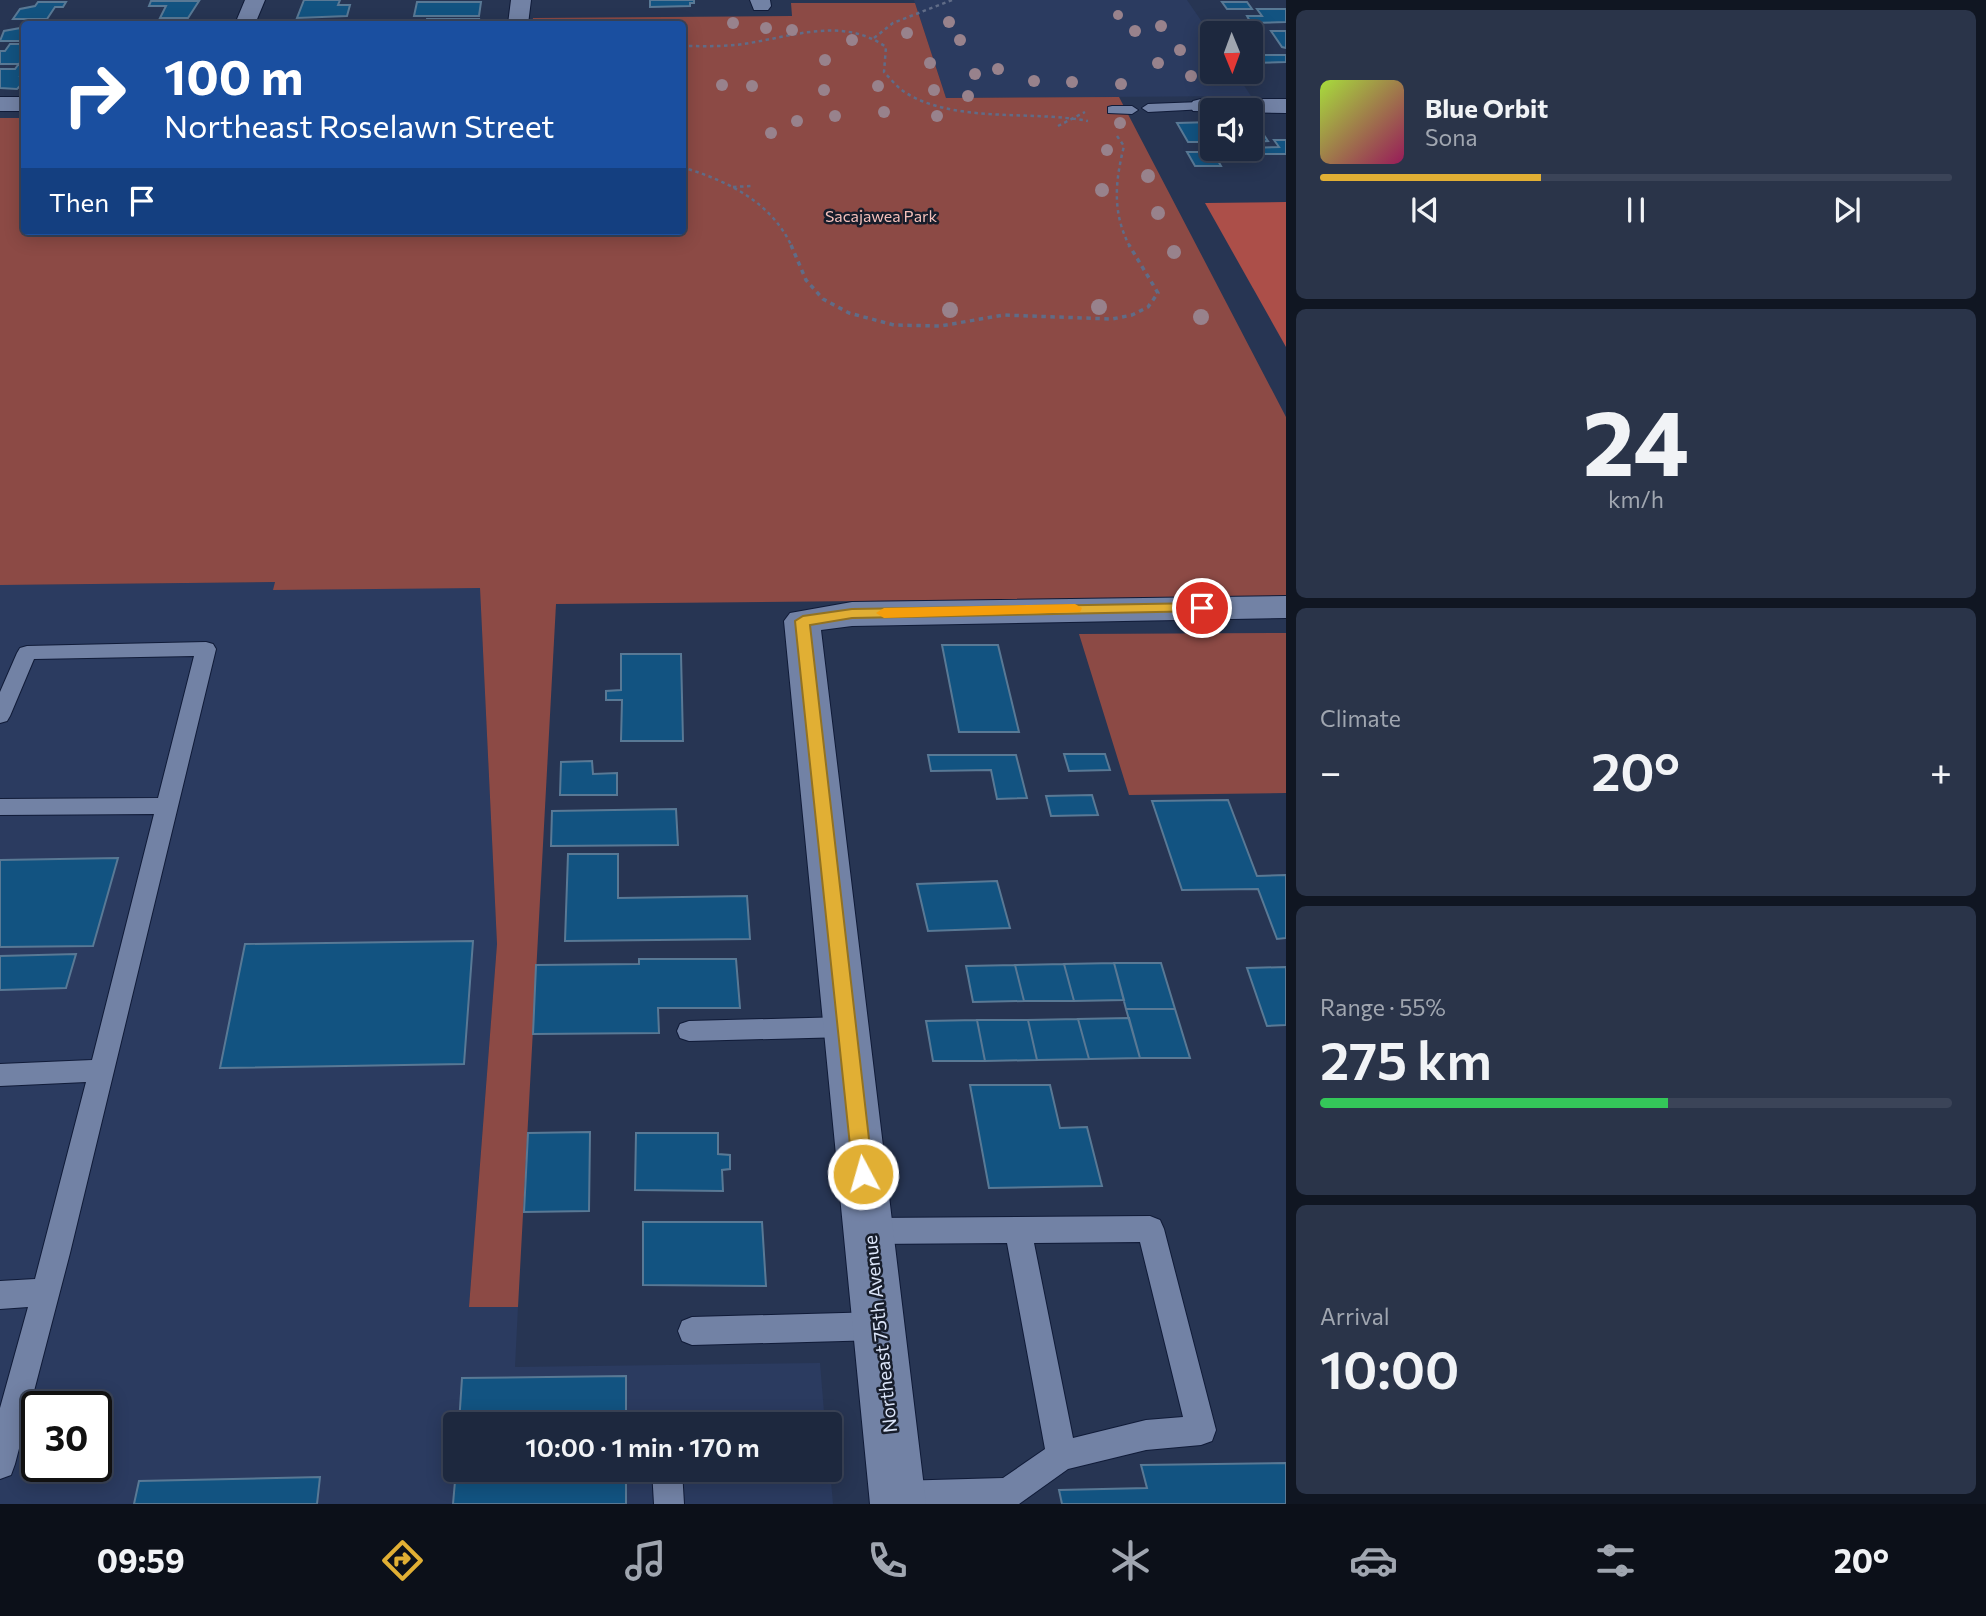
<!DOCTYPE html>
<html lang="en">
<head>
<meta charset="utf-8">
<style>
	body { margin:0; font-family:Commissioner,sans-serif; background:#2a3449; color:#f1f3f6; height:100vh; display:flex; flex-direction:column; font-size:26px; white-space:nowrap }
	* { box-sizing:border-box; margin:0 }
	p { font-size:23px; color:#a0a6b0 }
	.icon { flex:none; width:38px; height:38px; fill:none; stroke:currentColor; stroke-width:2; stroke-linecap:round; stroke-linejoin:round }
	.map { position:relative; flex:1; overflow:hidden }
	.drawer { display:flex; flex-direction:column; gap:10px; padding:10px; background:#101622; width:700px }
	.drawer>* { flex:none }
	.banner { position:absolute; left:21px; top:21px; width:665px; height:214px; border-radius:7px; box-shadow:0 4px 18px #0003,0 0 0 2px #3b4458; background:#1a4fa0; color:#fff; overflow:hidden }
	.needle { width:46px; rotate:179deg }
	.controls { position:absolute; left:1200px; top:21px; display:grid; gap:14px }
	.controls a { display:grid; place-items:center; width:63px; height:63px; border-radius:7px; background:#1d283e; box-shadow:0 4px 18px #0003,0 0 0 2px #3b4458; font-size:35px }
	.speed { position:absolute; left:21px; top:1391px; display:flex; gap:14px; font-size:35px; font-weight:700; text-align:center }
	.speed>* { display:grid; place-content:center; width:91px; height:91px; border-radius:50%; background:#1d283e; box-shadow:0 4px 18px #0003,0 0 0 2px #3b4458; line-height:1 }
	.speed .limit { border:4px solid #111; border-radius:10px; background:#fff; color:#111 }
	.pin { position:absolute; display:grid; place-items:center; width:60px; height:60px; color:#fff; margin:-30px; border:4px solid #fff; border-radius:50%; box-shadow:0 2px 7px #0007 }
	.me { position:absolute; width:77px; margin:-38px; rotate:354deg; stroke-linejoin:round; filter:drop-shadow(0 0 5px #0008) }
	.turn { display:flex; align-items:center; gap:24px; height:147px; padding:0 28px; font-size:32px }
	.turn .icon { width:91px; height:91px; stroke-width:2.5 }
	.turn b { display:block; font-size:49px; line-height:60px }
	.then { display:flex; align-items:center; height:66px; padding:0 28px; background:#0003; gap:14px; font-size:26px }
	.big { font-size:52px; font-weight:600; line-height:1.1 }
	.drawer .tile { flex:1; display:flex; flex-direction:column; justify-content:center; gap:10px; min-width:0; padding:0 24px; border-radius:10px; background:#2a3449 }
	.drawer .dial { align-items:center; gap:0 }
	.dial b { font-size:91px; line-height:1 }
	.song { display:flex; align-items:center; gap:21px }
	.cover { width:84px; height:84px; border-radius:10px; background:linear-gradient(135deg,hsl(80 70% 55%),hsl(330 70% 35%)) }
	.played { height:7px; border-radius:4px; background:linear-gradient(90deg,#e1af34 35%,#3b4458 35%) }
	.keys { display:flex; justify-content:space-around; direction:ltr }
	.heat { display:flex; justify-content:space-between; align-items:center; font-size:38px; direction:ltr }
	.charge { height:10px; border-radius:5px; background:linear-gradient(90deg,#34c759 55%,#3b4458 0) }
	.trip { position:absolute; left:443px; top:1412px; width:399px; height:70px; border-radius:7px; background:#1d283e; box-shadow:0 4px 18px #0003,0 0 0 2px #3b4458; font-weight:600; line-height:70px; text-align:center }
	.menu { display:flex; height:112px; justify-content:space-around; align-items:center; background:#0c1019; color:#a0a6b0 }
	.menu .icon { width:49px; height:49px }
	.menu .on { color:#e1af34 }
	.menu b { font-size:32px; color:#f1f3f6 }
	main { display:flex; flex:1; min-height:0 }
	.map>svg:first-child { display:block }
</style>
</head>
<body>
<main>
<div class="map">
<svg width="1286" height="1504" viewBox="0 0 1286 1504">
	<rect width="100%" height="100%" fill="#273553"/>
	<path fill="#2b3b60" fill-rule="evenodd" d="M914,0H1187L1213,38V72H1235L1251,96L946,98Z
		M275,582L274,590L480,587L497,944L469,1307H518L515,1367L820,1363L825,1424H455V1470L830,1469L833,1504H0V585ZM37,1407H96V1466H37Z"/>
	<path fill="#8c4a45" d="M791,3H915L946,98L1119,97L1286,417V597L556,604L518,1307H469L497,944L480,588L273,590L275,582L0,585V118H24V231H682V24H532L533,18L792,16Z
		M1286,633V793L1129,795L1079,634Z"/>
	<path fill="#ac4f49" d="M1286,202V347L1205,203Z"/>
	<path fill="#125381" stroke="#597995" stroke-width="2" d="M304,0H340L338,5H350L347,16L297,18Z
		M650,0H694V3H690V6L650,7Z
		M151,1H199L188,18H160L166,6H149Z
		M38,2H66L63,7H55L47,19H13L20,9L35,6Z
		M417,2H481L479,16H414Z
		M1222,2H1247L1252,9H1227Z
		M1257,9H1286V22L1251,23L1247,16H1262Z
		M427,19H479L478,24H426Z
		M130,21H188L186,24H128Z
		M337,21L336,24H295L296,22Z
		M24,22H75L73,24H24V41H0L4,31L20,28Z
		M1271,31H1286V48L1282,47Z
		M10,44H24V56L19,64H0V51H5Z
		M1251,55H1286V62L1251,63Z
		M18,65H24L20,76H24V82L17,89L0,88V69H15Z
		M1213,122V146L1210,142H1188L1177,123Z
		M1251,122H1255L1268,141L1251,142Z
		M1274,140H1286V154H1214L1221,166H1195L1187,152H1204L1200,146H1213V149L1279,147Z
		M942,645H998L1019,732H959Z
		M621,654H681L683,741H621L622,700H606V691L621,690Z
		M1064,754H1105L1110,770L1069,771Z
		M928,755H1016L1027,798L997,799L991,770L931,771Z
		M592,761L593,774L617,773V795H560L561,762Z
		M1092,795L1098,815L1051,816L1046,796Z
		M1228,800L1257,876L1286,875V938L1277,939L1258,889L1182,890L1152,801Z
		M676,809L678,845L551,846L552,811Z
		M568,854H618V898L747,896L750,939L565,941Z
		M118,858L93,946L0,947V860Z
		M997,881L1010,928L928,931L917,884Z
		M473,941L464,1064L220,1068L245,944Z
		M76,954L66,988L0,990V956Z
		M639,959H736L740,1008H658L659,1033L533,1034L536,965L639,964Z
		M1114,963L1124,1000L1074,1001L1064,964Z
		M1114,963H1161L1175,1009H1126Z
		M1064,964L1074,1001H1024L1015,965Z
		M1015,965L1024,1001L973,1002L966,966Z
		M1286,967V1025L1267,1026L1247,968Z
		M1126,1009H1175L1190,1058H1140Z
		M1129,1018L1140,1058L1089,1059L1078,1019Z
		M1078,1019L1089,1059L1037,1060L1028,1020Z
		M977,1020H1028L1037,1060L985,1061Z
		M977,1020L985,1061H933L926,1021Z
		M970,1085H1050L1060,1128L1087,1127L1102,1186L989,1188Z
		M590,1132L589,1211L524,1212L528,1133Z
		M636,1133H718V1154L730,1155V1169L722,1170L723,1191L635,1190Z
		M643,1222H762L766,1286L643,1285Z
		M626,1376V1424H459L462,1378Z
		M1286,1463V1504H1062L1059,1490L1147,1488L1141,1465Z
		M456,1470H626V1504H453Z
		M320,1477L317,1504H134L139,1481Z"/>
	<g fill="none" stroke-linecap="round" stroke-linejoin="round">
		<defs>
			<path id="lane" d="M1201,102L1205,103V109L1148,112L1142,108L1148,104Z
				M1112,106H1132L1138,110L1132,114L1108,113V107Z
				M206,642L213,644L216,649L70,1253L15,1464L11,1475L0,1479V1408L28,1307L0,1309V1281L35,1279L86,1082L0,1086V1064L92,1060L154,814L0,815V799L158,798L194,656L34,659L10,716L7,721L0,723V692L17,653L20,648L27,646Z
				M846,1017L855,1020L858,1027L855,1034L846,1037L689,1041L680,1038L677,1031L680,1024L689,1021Z
				M1150,1216L1160,1220L1164,1229L1216,1430L1212,1441L1201,1445L1146,1450L1068,1469L1019,1504H885L882,1496L886,1485L897,1481L1003,1478L1045,1449L1007,1243L869,1244L859,1240L855,1231L859,1222L869,1218ZM1140,1242L1183,1417L1146,1420L1073,1438L1034,1243Z
				M879,1312L889,1316L893,1326L889,1336L879,1340L692,1345L682,1341L678,1331L682,1321L692,1317Z
				M652,1470H682L684,1504H654Z"/>
			<path id="street" d="M245,0H265L255,24H235Z
				M511,0H531L528,24H508Z
				M750,0H770L771,6L768,10H754Z
				M0,97H24V111H0Z
				M1201,99H1286V113L1193,111L1190,106L1193,101Z
				M1286,596V618L852,626L821,630L926,1504H870L784,621L790,613L852,602Z"/>
		</defs>
		<use href="#lane" stroke="#101b38" stroke-width="2"/>
		<use href="#street" stroke="#101b38" stroke-width="2"/>
		<path stroke="#606c87" stroke-width="2.5" stroke-dasharray="3.5 3.5" stroke-linecap="butt" d="M874,38L893,23L952,0
			M682,46C702,46 723,47 743,44C792,37 842,16 886,47L884,72C890,78 896,86 903,91C952,124 1031,110 1088,121
			M1058,126L1085,112
			M1117,136L1124,146C1115,182 1112,213 1130,247
			M682,167C727,181 771,201 792,247
			M733,187L751,186"/>
		<path stroke="#606c87" stroke-width="3.5" stroke-dasharray="4.5 4.5" stroke-linecap="butt" d="M791,245L806,280L823,299L849,313L894,325L940,326L1004,315L1112,319L1132,315L1148,307L1158,293L1129,245"/>
		<use href="#lane" fill="#7282a5" fill-rule="evenodd"/>
		<use href="#street" fill="#7282a5" fill-rule="evenodd"/>
	</g>
	<g fill="#98828c">
		<circle cx="1118" cy="15" r="5"/>
		<circle cx="949" cy="22" r="6"/>
		<circle cx="733" cy="23" r="6"/>
		<circle cx="1161" cy="26" r="6"/>
		<circle cx="766" cy="28" r="6"/>
		<circle cx="792" cy="30" r="6"/>
		<circle cx="1135" cy="31" r="6"/>
		<circle cx="907" cy="33" r="6"/>
		<circle cx="852" cy="40" r="6"/>
		<circle cx="960" cy="40" r="6"/>
		<circle cx="1180" cy="50" r="6"/>
		<circle cx="825" cy="60" r="6"/>
		<circle cx="930" cy="63" r="6"/>
		<circle cx="1158" cy="63" r="6"/>
		<circle cx="998" cy="69" r="6"/>
		<circle cx="975" cy="74" r="6"/>
		<circle cx="1191" cy="76" r="6"/>
		<circle cx="1034" cy="81" r="6"/>
		<circle cx="1072" cy="82" r="6"/>
		<circle cx="1121" cy="84" r="6"/>
		<circle cx="722" cy="85" r="6"/>
		<circle cx="752" cy="86" r="6"/>
		<circle cx="878" cy="86" r="6"/>
		<circle cx="824" cy="90" r="6"/>
		<circle cx="934" cy="90" r="6"/>
		<circle cx="968" cy="96" r="6"/>
		<circle cx="884" cy="112" r="6"/>
		<circle cx="835" cy="116" r="6"/>
		<circle cx="937" cy="116" r="6"/>
		<circle cx="797" cy="121" r="6"/>
		<circle cx="1120" cy="123" r="6"/>
		<circle cx="771" cy="133" r="6"/>
		<circle cx="1107" cy="150" r="6"/>
		<circle cx="1148" cy="176" r="7"/>
		<circle cx="1102" cy="190" r="7"/>
		<circle cx="1158" cy="213" r="7"/>
		<circle cx="1174" cy="252" r="7"/>
		<circle cx="1099" cy="307" r="8"/>
		<circle cx="950" cy="310" r="8"/>
		<circle cx="1201" cy="317" r="8"/>
	</g>
	<path fill="#e1af34" stroke="#927222" stroke-width="2" d="M1202,603L1207,604L1209,608L1207,611L852,618L810,625L873,1174L870,1181L863,1183L856,1181L853,1174L795,621L803,616L852,609Z"/>
	<path fill="#f59e0b" d="M1075,604L1082,608L1080,612L884,618L876,613L884,608Z"/>
	<g text-anchor="middle" stroke-width="5" stroke-linejoin="round" paint-order="stroke">
		<g font-size="16" fill="#f5c1bb" stroke="#171d2b">
			<text x="881" y="222">Sacajawea Park</text>
		</g>
		<g font-size="19" fill="#dce5f9" stroke="#171d2b">
			<text transform="translate(880 1334) rotate(-96)" y="7">Northeast 75th Avenue</text>
		</g>
	</g>
</svg>
<div class="controls">
<a><svg class="needle" viewBox="-14 -14 28 28"><path d="M0-13l5 13h-10z" fill="#e53935"/><path d="M0 13l5-13h-10z" fill="#a0a6b0"/></svg></a>
<a><svg class="icon" aria-label="sound" viewBox="0 0 24 24"><path d="M4 9h4l5-4v14l-5-4H4zM17 9q2 3 0 6"/></svg></a>
</div>
<div class="speed"><div class="limit">30</div></div>
<div class="pin" style="left:1202px;top:608px;background:#d93025"><svg class="icon" aria-label="arrive" viewBox="0 0 24 24"><path d="M6 21V4h12l-3 4 3 4H6"/></svg></div>
<svg class="me" style="left:863px;top:1174px" viewBox="-20 -20 40 40"><circle r="17" fill="#e1af34" stroke="#fff" stroke-width="3"/><path d="M0-11L8 9 0 5-8 9z" fill="#fff"/></svg>
<div class="trip">10:00 · 1 min · 170 m</div>
<div class="banner">
<div class="turn"><svg class="icon" aria-label="right" viewBox="0 0 24 24"><path d="M7 20v-9h11M14 6l5 5-5 5"/></svg><div><b>100 m</b>Northeast Roselawn Street</div></div>
<div class="then">Then<svg class="icon" aria-label="arrive" viewBox="0 0 24 24"><path d="M6 21V4h12l-3 4 3 4H6"/></svg></div>
</div>
</div>
<section class="drawer">
<div class="tile">
<div class="song"><i class="cover"></i><div><b>Blue Orbit</b><p>Sona</p></div></div>
<div class="played"></div>
<div class="keys"><svg class="icon" aria-label="previous" viewBox="0 0 24 24"><path d="M18 5L8 12l10 7zM5 5v14"/></svg><svg class="icon" aria-label="pause" viewBox="0 0 24 24"><path d="M8 5v14M16 5v14"/></svg><svg class="icon" aria-label="next" viewBox="0 0 24 24"><path d="M6 5l10 7-10 7zM19 5v14"/></svg></div>
</div>
<div class="tile dial"><b>24</b><p>km/h</p></div>
<div class="tile"><p>Climate</p>
<div class="heat"><a>−</a><b class="big">20°</b><a>+</a></div>
</div>
<div class="tile"><p>Range · 55%</p><b class="big">275 km</b><div class="charge"></div></div>
<div class="tile"><p>Arrival</p><b class="big">10:00</b></div>
</section>
</main>
<nav class="menu">
<b>09:59</b>
<svg class="icon on" aria-label="directions" viewBox="0 0 24 24"><path d="M12 3l9 9-9 9-9-9zM9 14v-3h6M13 9l2 2-2 2"/></svg>
<svg class="icon" aria-label="music" viewBox="0 0 24 24"><path d="M9 18V5l10-2v13"/><circle cx="6" cy="18" r="3"/><circle cx="16" cy="16" r="3"/></svg>
<svg class="icon" aria-label="phone" viewBox="0 0 24 24"><path d="M5 4h4l2 5-3 2q2 4 5 5l2-3 5 2v4C11 20 4 13 5 4z"/></svg>
<svg class="icon" aria-label="climate" viewBox="0 0 24 24"><path d="M12 3v18M4 7l16 10M4 17L20 7"/></svg>
<svg class="icon" aria-label="car" viewBox="0 0 24 24"><path d="M5 17H2v-5l4-1 3-4h7l3 4 3 1v5h-3M9 17h6M6 11h13"/><circle cx="7" cy="17" r="2"/><circle cx="17" cy="17" r="2"/></svg>
<svg class="icon" aria-label="filters" viewBox="0 0 24 24"><path d="M4 7h16M4 17h16"/><circle cx="9" cy="7" r="2"/><circle cx="15" cy="17" r="2"/></svg>
<b>20°</b>
</nav>
</body>
</html>
